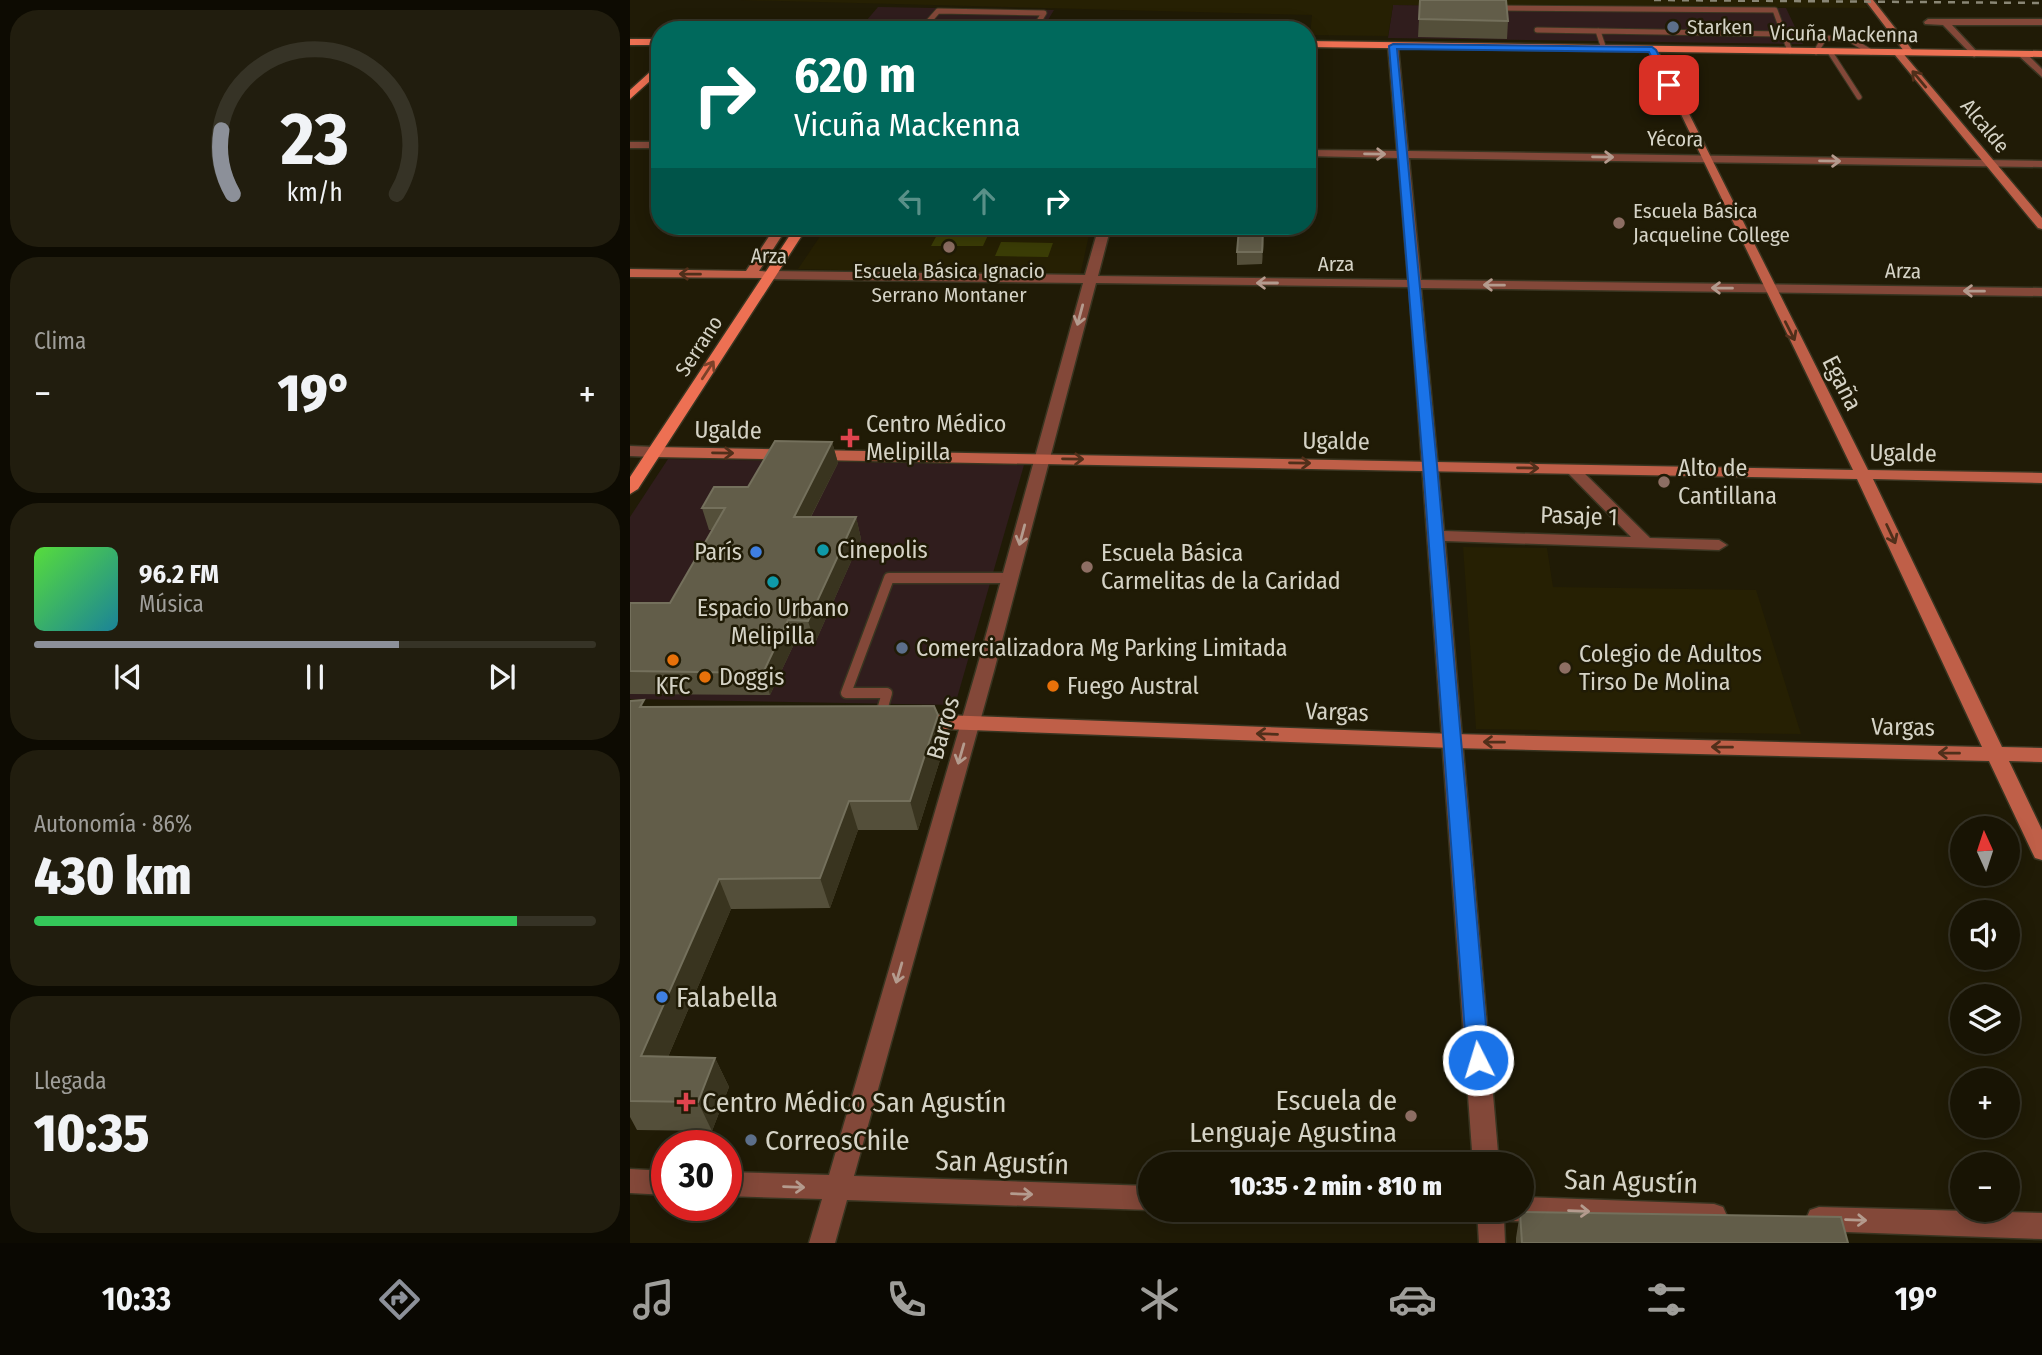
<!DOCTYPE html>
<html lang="es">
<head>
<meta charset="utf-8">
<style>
	body { margin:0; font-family:"Fira Sans Condensed",sans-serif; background:#211d0e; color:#f1f3f6; height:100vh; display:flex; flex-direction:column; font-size:26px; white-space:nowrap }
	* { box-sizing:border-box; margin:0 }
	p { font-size:23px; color:#9f9e9a }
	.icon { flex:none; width:38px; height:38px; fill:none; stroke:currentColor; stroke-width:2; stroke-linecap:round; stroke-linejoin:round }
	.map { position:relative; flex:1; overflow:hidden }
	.side { display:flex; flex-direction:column; gap:10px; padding:10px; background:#0d0b02; width:630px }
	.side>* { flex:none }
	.hud { position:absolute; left:21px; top:21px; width:665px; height:214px; border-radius:28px; box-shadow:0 4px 18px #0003,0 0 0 2px #363326; background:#00695c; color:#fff; overflow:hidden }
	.needle { width:46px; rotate:357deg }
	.fabs { position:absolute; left:1320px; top:816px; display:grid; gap:14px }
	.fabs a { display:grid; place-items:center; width:70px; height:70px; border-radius:50%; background:#181404; box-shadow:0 4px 18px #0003,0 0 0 2px #363326; font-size:35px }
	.speed { position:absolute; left:21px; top:1130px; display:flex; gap:14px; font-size:35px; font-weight:700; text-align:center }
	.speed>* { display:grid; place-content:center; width:91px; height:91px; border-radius:50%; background:#181404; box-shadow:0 4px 18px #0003,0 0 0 2px #363326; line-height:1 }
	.speed .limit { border:10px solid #d22; background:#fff; color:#111 }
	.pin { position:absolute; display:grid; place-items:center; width:60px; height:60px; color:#fff; margin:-30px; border-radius:14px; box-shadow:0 4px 10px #0006 }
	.me { position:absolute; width:77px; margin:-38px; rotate:355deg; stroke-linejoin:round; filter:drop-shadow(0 0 5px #0008) }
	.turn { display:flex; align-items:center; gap:24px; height:147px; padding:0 28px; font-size:32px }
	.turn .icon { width:91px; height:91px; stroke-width:2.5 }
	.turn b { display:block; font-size:49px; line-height:60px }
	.lanes { display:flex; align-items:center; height:66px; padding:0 28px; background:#0003; justify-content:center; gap:35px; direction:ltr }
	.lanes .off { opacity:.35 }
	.big { font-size:52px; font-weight:800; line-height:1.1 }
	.side .card { flex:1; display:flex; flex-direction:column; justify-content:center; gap:10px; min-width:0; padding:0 24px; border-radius:28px; background:#211d0e }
	.side .dial { align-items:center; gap:0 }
	.dial svg { height:182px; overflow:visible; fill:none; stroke:#363326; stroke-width:7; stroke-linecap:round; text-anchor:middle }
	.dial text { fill:#f1f3f6; stroke:none }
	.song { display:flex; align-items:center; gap:21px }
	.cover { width:84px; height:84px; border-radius:10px; background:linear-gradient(135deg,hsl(110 70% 55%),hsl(190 70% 35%)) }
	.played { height:7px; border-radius:4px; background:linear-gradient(90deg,#8c9099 65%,#363326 65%) }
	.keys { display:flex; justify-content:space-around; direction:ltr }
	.heat { display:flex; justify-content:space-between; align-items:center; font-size:38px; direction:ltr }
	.charge { height:10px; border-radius:5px; background:linear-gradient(90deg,#34c759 86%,#363326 0) }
	.trip { position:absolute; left:508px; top:1152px; width:396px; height:70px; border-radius:35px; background:#181404; box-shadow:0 4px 18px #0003,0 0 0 2px #363326; font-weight:800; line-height:70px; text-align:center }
	.dock { display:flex; height:112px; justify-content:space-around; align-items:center; background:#0a0802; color:#9f9e9a }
	.dock .icon { width:49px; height:49px }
	.dock .current { color:#8c9099 }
	.dock b { font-size:32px; color:#f1f3f6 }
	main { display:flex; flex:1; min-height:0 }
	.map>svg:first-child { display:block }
</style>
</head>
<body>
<main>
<section class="side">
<div class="card dial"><svg viewBox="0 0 100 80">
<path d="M14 69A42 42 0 1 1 86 69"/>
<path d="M14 69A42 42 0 0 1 9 41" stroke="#8c9099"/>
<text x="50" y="56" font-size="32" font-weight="700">23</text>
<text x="50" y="72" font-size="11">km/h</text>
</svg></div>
<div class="card"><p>Clima</p>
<div class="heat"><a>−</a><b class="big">19°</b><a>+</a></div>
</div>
<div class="card">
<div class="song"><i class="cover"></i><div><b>96.2 FM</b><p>Música</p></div></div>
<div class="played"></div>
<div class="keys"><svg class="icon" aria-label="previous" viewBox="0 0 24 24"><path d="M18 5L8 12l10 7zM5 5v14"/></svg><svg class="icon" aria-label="pause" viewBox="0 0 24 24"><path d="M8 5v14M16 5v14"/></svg><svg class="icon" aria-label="next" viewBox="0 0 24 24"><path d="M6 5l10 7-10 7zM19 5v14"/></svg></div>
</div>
<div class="card"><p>Autonomía · 86%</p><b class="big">430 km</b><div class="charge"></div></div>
<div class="card"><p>Llegada</p><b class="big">10:35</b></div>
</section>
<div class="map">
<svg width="1412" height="1243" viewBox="0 0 1412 1243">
	<rect width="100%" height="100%" fill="#201b06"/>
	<path fill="#301d1d" d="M763,5L1156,8L1173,44L758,38Z
		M248,7L424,10L412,30L230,28Z
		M38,459L394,465L325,705L0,699V517Z"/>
	<path fill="#262003" d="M110,0H1232L1238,8L763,5L758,36L680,35L682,15Z
		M197,226H461L450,276L168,269Z
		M833,547L917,548L923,587L1126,590L1171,734L846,729Z"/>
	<path fill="#3b3d06" d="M308,233H359L353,246H301Z
		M371,242L423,243L418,257L365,256Z"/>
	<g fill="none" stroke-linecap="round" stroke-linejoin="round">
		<defs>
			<path id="lane-far2" d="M865,8L1145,10L1160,51
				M291,30L308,11L414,13L406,26L396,30
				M907,30L1155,34
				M968,31L974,49
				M1186,52L1194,38L1219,39L1241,52
				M1200,52L1229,97"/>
			<path id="lane-far1" d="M259,579L380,578"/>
			<path id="lane" d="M250,717L257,693H216L259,578H380"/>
			<path id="street" d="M1298,19H1412V25H1322L1349,54L1344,57L1313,25L1295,24L1294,22Z
				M763,43L768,46L778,151L1412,161V167L779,158L791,280L1412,288V296L791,288L814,531L1001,537L937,472L934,469L937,466H947L1020,538L1089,540L1097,545L1089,550L815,541L869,1164H843L779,287L466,283L364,671L224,1176L520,1186V1209H522L520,1210L217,1200L205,1243H179L192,1199L96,1196V1172L199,1175L346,671L453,283L140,279L134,275L140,271L455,275L469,226H481L468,276L778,280L768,158L677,156V150L767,151L758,46Z
				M1389,52H1395L1412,69V77L1389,56Z
				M0,142H30V148H0Z
				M0,446L25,447L33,452L25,457L0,456Z
				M0,1169L37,1171V1195L0,1193Z
				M891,1197L1084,1204L1093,1207L1097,1216L1093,1225L1084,1228L881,1221L874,1218L875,1243H849L847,1209H891Z
				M1189,1207L1412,1213V1239L1189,1231L1180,1228L1176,1219L1180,1210Z"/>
			<path id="secondary" d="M1235,0H1243L1283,51V55H1277Z
				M1019,48L1027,50L1238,470L1412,473V483L1243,479L1372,747L1412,748V762L1379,761L1412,830V860L1405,858L1402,852L1359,761L823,748L286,728L279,726L277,721L279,716L286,714L823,734L1352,747L1227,479L25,457L17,452L25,447L1223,470Z
				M1265,51H1271L1412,218V229L1408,228L1265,55Z
				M146,226H158L129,271L144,272V278L0,277V269L116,271Z"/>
			<path id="primary" d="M0,39H30V45H0Z
				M677,41L1412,51V57L677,47Z
				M30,63V72L0,99V90Z
				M166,226H178L8,489L0,494V477Z"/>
		</defs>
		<use href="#lane-far2" stroke="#393521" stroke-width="7"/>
		<use href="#lane-far1" stroke="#393521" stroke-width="10"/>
		<use href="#lane" stroke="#393521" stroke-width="13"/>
		<use href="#street" stroke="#393521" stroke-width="3"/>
		<use href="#secondary" stroke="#393521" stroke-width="3"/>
		<use href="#primary" stroke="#393521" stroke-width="3"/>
		<use href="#lane-far2" stroke="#834839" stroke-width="5"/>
		<use href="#lane-far1" stroke="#834839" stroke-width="8"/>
		<use href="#lane" stroke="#834839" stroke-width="10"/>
		<use href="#street" fill="#834839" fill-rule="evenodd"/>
		<use href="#secondary" fill="#bf5f48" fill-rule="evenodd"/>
		<use href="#primary" fill="#ed7053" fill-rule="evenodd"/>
		<path stroke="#898675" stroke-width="2.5" stroke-dasharray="7 7" stroke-linecap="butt" d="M1024,0L1412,3"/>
	</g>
	<path fill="#544f3a" d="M790,0H876L878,21L877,39L788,37Z
		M634,241L632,264L607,265V252Z
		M202,442L208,463L181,517H226L231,539L185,643L165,642L140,695L0,694V603H40L83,530H79L72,508L118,487Z
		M0,701L16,707L315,744L288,830H228L200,908L101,909L38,1057L85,1058L99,1087L82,1131L7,1130L0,1117Z
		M890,1212L1218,1243H886V1238Z"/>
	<path fill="#39341f" d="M633,229L634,241L632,264V252Z
		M202,442L208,463L170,538L164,517Z
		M226,517L231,539L185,643L178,621Z
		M158,620L165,642L140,695L133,673Z
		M308,715L315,744L288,830L280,801Z
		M219,801L228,830L200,908L190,878Z
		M89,879L101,909L26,1085L11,1056Z
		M85,1058L99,1087L82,1131L68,1102Z"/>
	<path fill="#625d49" stroke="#74705c" stroke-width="2" d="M790,0H876L878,21L789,19Z
		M609,229H633L632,252H607Z
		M145,441L202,442L164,517H226L178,621L158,620L133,673L0,671V603H40L95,508H72L84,487H118Z
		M14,700L10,707L304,706L308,715L280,801H219L190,878L89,879L11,1056L85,1058L68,1102L0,1101V701Z
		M890,1212L1211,1217L1218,1243H892Z"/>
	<defs><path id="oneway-shaft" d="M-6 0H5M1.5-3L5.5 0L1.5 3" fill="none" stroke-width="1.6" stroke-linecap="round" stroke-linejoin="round" transform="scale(1.75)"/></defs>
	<g stroke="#502f1a">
		<use href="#oneway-shaft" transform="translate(1289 79) rotate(-130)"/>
		<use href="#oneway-shaft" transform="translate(60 274) rotate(-179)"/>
		<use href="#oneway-shaft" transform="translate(1160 331) rotate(63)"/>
		<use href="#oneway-shaft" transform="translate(93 453) rotate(1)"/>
		<use href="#oneway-shaft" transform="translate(443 459) rotate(1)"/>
		<use href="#oneway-shaft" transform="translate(670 463) rotate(1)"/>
		<use href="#oneway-shaft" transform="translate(898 468) rotate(1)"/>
		<use href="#oneway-shaft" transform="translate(1261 534) rotate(65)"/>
		<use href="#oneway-shaft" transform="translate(637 734) rotate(-178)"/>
		<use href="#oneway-shaft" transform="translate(864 742) rotate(-179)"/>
		<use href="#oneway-shaft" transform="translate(1092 747) rotate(-179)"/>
		<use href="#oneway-shaft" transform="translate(1319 753) rotate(-179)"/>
	</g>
	<g stroke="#b49b8e">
		<use href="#oneway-shaft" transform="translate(745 154) rotate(1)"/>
		<use href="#oneway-shaft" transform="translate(973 157) rotate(1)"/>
		<use href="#oneway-shaft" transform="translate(1200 161) rotate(1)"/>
		<use href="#oneway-shaft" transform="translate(637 283) rotate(-180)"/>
		<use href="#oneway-shaft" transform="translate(864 285) rotate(-179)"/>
		<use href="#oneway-shaft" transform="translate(1092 288) rotate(-179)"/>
		<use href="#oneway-shaft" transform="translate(1344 291) rotate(-179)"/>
		<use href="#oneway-shaft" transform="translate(450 315) rotate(105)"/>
		<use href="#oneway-shaft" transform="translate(392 535) rotate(105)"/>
		<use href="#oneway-shaft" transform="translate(331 754) rotate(106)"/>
		<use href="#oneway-shaft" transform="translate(269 973) rotate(106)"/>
		<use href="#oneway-shaft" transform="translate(164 1187) rotate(2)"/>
		<use href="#oneway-shaft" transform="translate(392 1194) rotate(2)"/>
		<use href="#oneway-shaft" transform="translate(949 1211) rotate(2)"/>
		<use href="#oneway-shaft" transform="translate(1226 1220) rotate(2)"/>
	</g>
	<use stroke="#7c4129" href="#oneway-shaft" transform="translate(78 370) rotate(-57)"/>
	<path fill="#1a73e8" stroke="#114b97" stroke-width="2" d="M763,44L1022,47L1026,50L1044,85L1036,86L1019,52L767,49L807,465L859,1060L856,1067L848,1069L840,1067L837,1060L793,465L759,46Z"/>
	<g fill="#5c6f8a" stroke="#201b06" stroke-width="2.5">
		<circle cx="1043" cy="27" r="7"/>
		<circle cx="272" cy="648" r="7"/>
		<circle cx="121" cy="1140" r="7"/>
	</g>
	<g fill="#8d6e63" stroke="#201b06" stroke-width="2.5">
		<circle cx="989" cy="223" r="7"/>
		<circle cx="319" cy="247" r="7"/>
		<circle cx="1034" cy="482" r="7"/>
		<circle cx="457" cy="567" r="7"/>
		<circle cx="935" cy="668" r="7"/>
		<circle cx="781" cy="1116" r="7"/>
	</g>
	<g fill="#e0444e" stroke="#201b06" stroke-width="2.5">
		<path d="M216.5 427.5h7v7h7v7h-7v7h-7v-7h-7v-7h7z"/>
		<path d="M52.5 1091.5h7v7h7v7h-7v7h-7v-7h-7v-7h7z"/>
	</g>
	<g fill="#0f9aa8" stroke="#201b06" stroke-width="2.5">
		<circle cx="193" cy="550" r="7"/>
		<circle cx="143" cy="582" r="7"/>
	</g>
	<g fill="#3f7fe0" stroke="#201b06" stroke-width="2.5">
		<circle cx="126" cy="552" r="7"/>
		<circle cx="32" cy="997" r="7"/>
	</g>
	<g fill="#e8710a" stroke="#201b06" stroke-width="2.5">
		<circle cx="43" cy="660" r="7"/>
		<circle cx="75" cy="677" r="7"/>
		<circle cx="423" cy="686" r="7"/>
	</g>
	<g text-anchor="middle" stroke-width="5" stroke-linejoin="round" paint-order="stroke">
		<g font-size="21" fill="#d5d3c6" stroke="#201b06" text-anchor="start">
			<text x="1057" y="34">Starken</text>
			<text x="1003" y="218">Escuela Básica<tspan x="1003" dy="24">Jacqueline College</tspan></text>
			<text x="319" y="278" text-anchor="middle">Escuela Básica Ignacio<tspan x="319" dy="24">Serrano Montaner</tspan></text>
		</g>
		<g font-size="21" fill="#d5d3c6" stroke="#201b06">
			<text transform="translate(1214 34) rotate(1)" y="7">Vicuña Mackenna</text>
			<text transform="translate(1355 126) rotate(50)" y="7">Alcalde</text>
			<text transform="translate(1045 139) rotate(1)" y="7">Yécora</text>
			<text transform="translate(139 256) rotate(1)" y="7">Arza</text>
			<text x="706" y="271">Arza</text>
			<text transform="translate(1273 271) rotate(1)" y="7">Arza</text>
			<text transform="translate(69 346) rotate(-57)" y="7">Serrano</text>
		</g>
		<g font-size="24" fill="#d5d3c6" stroke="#201b06">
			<text transform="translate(1212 383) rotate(63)" y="8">Egaña</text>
			<text transform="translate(98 430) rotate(1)" y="8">Ugalde</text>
			<text transform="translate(706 441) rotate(1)" y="8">Ugalde</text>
			<text transform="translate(1273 453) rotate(1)" y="8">Ugalde</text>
			<text transform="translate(949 516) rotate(2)" y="8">Pasaje 1</text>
			<text transform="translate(707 712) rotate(2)" y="8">Vargas</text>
			<text transform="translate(1273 727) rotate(1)" y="8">Vargas</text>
			<text transform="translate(313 728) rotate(-74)" y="8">Barros</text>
		</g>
		<g font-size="24" fill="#d5d3c6" stroke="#201b06" text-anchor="start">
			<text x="236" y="432">Centro Médico<tspan x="236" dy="28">Melipilla</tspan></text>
			<text x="1048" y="476">Alto de<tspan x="1048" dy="28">Cantillana</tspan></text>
			<text x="207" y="558">Cinepolis</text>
			<text x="112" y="560" text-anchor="end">París</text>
			<text x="471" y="561">Escuela Básica<tspan x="471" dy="28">Carmelitas de la Caridad</tspan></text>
			<text x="143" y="616" text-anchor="middle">Espacio Urbano<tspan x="143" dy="28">Melipilla</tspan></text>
			<text x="286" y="656">Comercializadora Mg Parking Limitada</text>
			<text x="949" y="662">Colegio de Adultos<tspan x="949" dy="28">Tirso De Molina</tspan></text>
			<text x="89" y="685">Doggis</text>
			<text x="43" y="694" text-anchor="middle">KFC</text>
			<text x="437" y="694">Fuego Austral</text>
		</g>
		<g font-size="28" fill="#d5d3c6" stroke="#201b06" text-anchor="start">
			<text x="46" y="1007">Falabella</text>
			<text x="767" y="1110" text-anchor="end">Escuela de<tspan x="767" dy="32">Lenguaje Agustina</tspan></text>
			<text x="72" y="1112">Centro Médico San Agustín</text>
			<text x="135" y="1150">CorreosChile</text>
		</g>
		<g font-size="28" fill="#d5d3c6" stroke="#201b06">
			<text transform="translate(372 1162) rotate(2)" y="10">San Agustín</text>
			<text transform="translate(1001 1181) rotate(2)" y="10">San Agustín</text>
		</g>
	</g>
</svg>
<div class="fabs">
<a><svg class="needle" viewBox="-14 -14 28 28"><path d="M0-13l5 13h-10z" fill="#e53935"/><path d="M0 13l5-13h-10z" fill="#9f9e9a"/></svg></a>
<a><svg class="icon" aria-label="sound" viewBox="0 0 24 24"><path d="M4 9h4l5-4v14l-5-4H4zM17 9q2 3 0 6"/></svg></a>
<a><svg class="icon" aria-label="layers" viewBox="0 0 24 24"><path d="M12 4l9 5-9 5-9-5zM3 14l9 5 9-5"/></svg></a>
<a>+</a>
<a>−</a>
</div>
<div class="speed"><div class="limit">30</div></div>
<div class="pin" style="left:1039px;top:85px;background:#d93025"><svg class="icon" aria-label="arrive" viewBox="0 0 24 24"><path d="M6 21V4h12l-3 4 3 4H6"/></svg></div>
<svg class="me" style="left:848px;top:1060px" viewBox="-20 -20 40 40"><circle r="17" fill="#1a73e8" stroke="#fff" stroke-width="3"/><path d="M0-11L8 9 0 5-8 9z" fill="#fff"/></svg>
<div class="trip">10:35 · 2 min · 810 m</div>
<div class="hud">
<div class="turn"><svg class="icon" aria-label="right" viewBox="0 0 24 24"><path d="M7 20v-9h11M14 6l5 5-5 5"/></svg><div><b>620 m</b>Vicuña Mackenna</div></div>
<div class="lanes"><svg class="icon off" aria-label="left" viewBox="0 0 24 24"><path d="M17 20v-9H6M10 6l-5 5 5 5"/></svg><svg class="icon off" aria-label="ahead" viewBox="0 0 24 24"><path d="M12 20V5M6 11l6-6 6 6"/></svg><svg class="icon" aria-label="right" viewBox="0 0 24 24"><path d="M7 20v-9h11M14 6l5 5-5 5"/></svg></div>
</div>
</div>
</main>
<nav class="dock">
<b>10:33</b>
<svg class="icon current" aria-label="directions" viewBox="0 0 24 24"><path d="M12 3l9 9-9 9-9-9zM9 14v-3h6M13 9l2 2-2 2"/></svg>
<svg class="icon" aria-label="music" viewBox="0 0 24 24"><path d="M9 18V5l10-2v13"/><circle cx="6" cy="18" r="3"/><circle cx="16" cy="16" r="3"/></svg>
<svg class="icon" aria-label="phone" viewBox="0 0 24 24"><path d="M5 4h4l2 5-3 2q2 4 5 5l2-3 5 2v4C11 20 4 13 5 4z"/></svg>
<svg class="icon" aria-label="climate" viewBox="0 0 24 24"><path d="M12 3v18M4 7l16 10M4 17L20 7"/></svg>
<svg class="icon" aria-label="car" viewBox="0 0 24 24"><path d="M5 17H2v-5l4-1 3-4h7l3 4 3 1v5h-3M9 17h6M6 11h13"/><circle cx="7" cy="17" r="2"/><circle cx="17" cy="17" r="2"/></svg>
<svg class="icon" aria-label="filters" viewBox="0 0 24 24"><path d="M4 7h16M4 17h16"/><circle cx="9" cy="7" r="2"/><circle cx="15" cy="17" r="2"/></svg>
<b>19°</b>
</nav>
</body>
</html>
